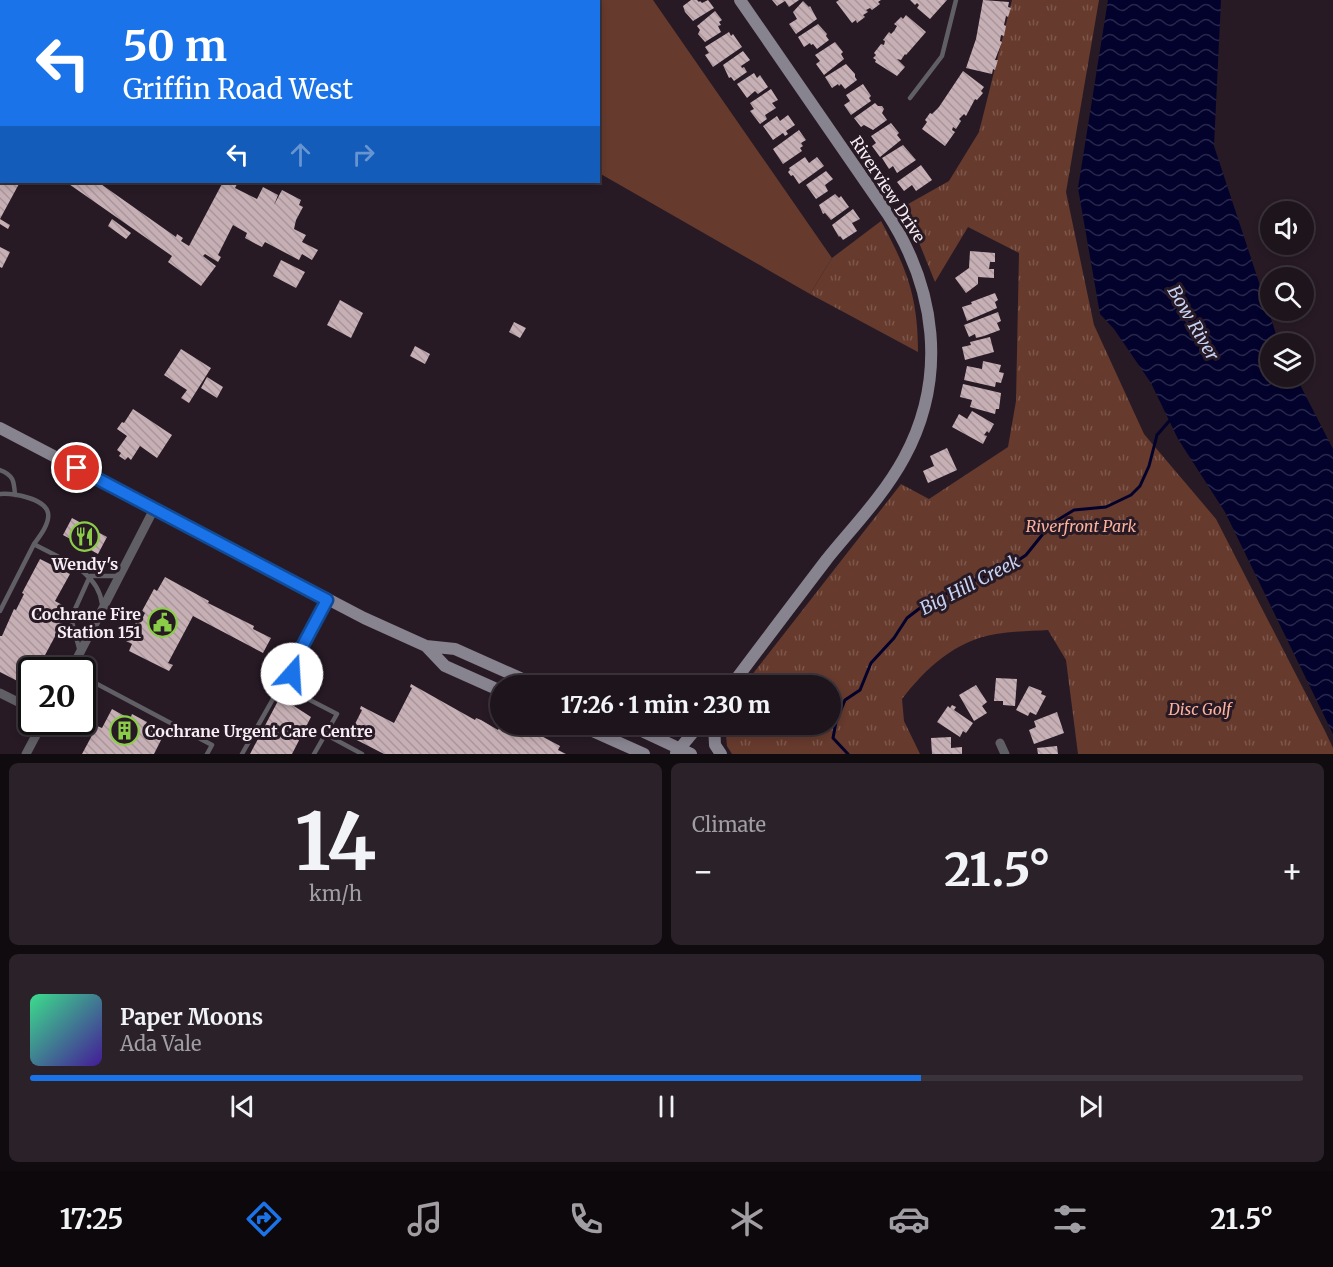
<!DOCTYPE html>
<html lang="en">
<head>
<meta charset="utf-8">
<style>
	body { margin:0; font-family:Merriweather,serif; background:#2a2129; color:#f1f3f6; height:100vh; display:flex; flex-direction:column; font-size:22px; white-space:nowrap }
	* { box-sizing:border-box; margin:0 }
	p { font-size:20px; color:#a09ea3 }
	.icon { flex:none; width:33px; height:33px; fill:none; stroke:currentColor; stroke-width:2; stroke-linecap:round; stroke-linejoin:round }
	.map { position:relative; height:754px; overflow:hidden }
	.panel { display:flex; flex-direction:column; gap:9px; padding:9px; background:#100b0f; flex:1 }
	.panel>* { flex:none }
	.top-card { position:absolute; left:0px; top:0px; width:600px; height:183px; box-shadow:0 3px 9px #0003,0 0 0 2px #3b333b; background:#1a73e8; color:#fff; overflow:hidden }
	.buttons { position:absolute; left:1260px; top:201px; display:grid; gap:12px }
	.buttons a { display:grid; place-items:center; width:54px; height:54px; border-radius:50%; background:#1d141c; box-shadow:0 3px 9px #0003,0 0 0 2px #3b333b; font-size:30px }
	.speed { position:absolute; left:18px; top:657px; display:flex; gap:12px; font-size:30px; font-weight:700; text-align:center }
	.speed>* { display:grid; place-content:center; width:78px; height:78px; border-radius:50%; background:#1d141c; box-shadow:0 3px 9px #0003,0 0 0 2px #3b333b; line-height:1 }
	.speed .limit { border:3px solid #111; border-radius:9px; background:#fff; color:#111 }
	.pin { position:absolute; display:grid; place-items:center; width:51px; height:51px; color:#fff; margin:-26px; border:3px solid #fff; border-radius:50%; box-shadow:0 2px 6px #0007 }
	.me { position:absolute; width:66px; margin:-33px; rotate:19deg; stroke-linejoin:round; filter:drop-shadow(0 0 4px #0008) }
	.turn { display:flex; align-items:center; gap:21px; height:126px; padding:0 24px; font-size:27px }
	.turn .icon { width:78px; height:78px; stroke-width:2.5 }
	.turn b { display:block; font-size:42px; line-height:51px }
	.lanes { display:flex; align-items:center; height:57px; padding:0 24px; background:#0003; justify-content:center; gap:30px; direction:ltr }
	.lanes .off { opacity:.35 }
	.big { font-size:45px; font-weight:800; line-height:1.1 }
	.panel .tile { flex:1; display:flex; flex-direction:column; justify-content:center; gap:9px; min-width:0; padding:0 21px; border-radius:9px; background:#2a2129 }
	.panel .dial { align-items:center; gap:0 }
	.dial b { font-size:78px; line-height:1 }
	.song { display:flex; align-items:center; gap:18px }
	.cover { width:72px; height:72px; border-radius:9px; background:linear-gradient(135deg,hsl(150 70% 55%),hsl(260 70% 35%)) }
	.played { height:6px; border-radius:3px; background:linear-gradient(90deg,#1a73e8 70%,#3b333b 70%) }
	.keys { display:flex; justify-content:space-around; direction:ltr }
	.heat { display:flex; justify-content:space-between; align-items:center; font-size:33px; direction:ltr }
	.panel .tiles { flex:1; display:grid; gap:9px; grid-template-columns:1fr 1fr }
	.tile:last-child { grid-column:span 2 }
	.trip { position:absolute; left:490px; top:675px; width:351px; height:60px; border-radius:30px; background:#1d141c; box-shadow:0 3px 9px #0003,0 0 0 2px #3b333b; font-weight:800; line-height:60px; text-align:center }
	.tab-bar { display:flex; height:96px; justify-content:space-around; align-items:center; background:#0c080b; color:#a09ea3 }
	.tab-bar .icon { width:42px; height:42px }
	.tab-bar .on { color:#1a73e8 }
	.tab-bar b { font-size:27px; color:#f1f3f6 }
	.map>svg:first-child { display:block }
</style>
</head>
<body>
<div class="map">
<svg width="1333" height="754" viewBox="0 0 1333 754">
	<defs>
		<pattern id="park-tufts" width="24" height="20" patternUnits="userSpaceOnUse" patternTransform="scale(1.5)"><rect width="24" height="20" fill="#663a2d"/><path d="M3 7l-1-3M5 7V3M7 7l1-3M15 17l-1-3M17 17v-4M19 17l1-3" fill="none" stroke="#7d574c"/></pattern>
		<pattern id="water-waves" width="16" height="10" patternUnits="userSpaceOnUse" patternTransform="scale(1.5)"><rect width="16" height="10" fill="#02022c"/><path d="M0 5q4-4 8 0t8 0" fill="none" stroke="#28274b"/></pattern>
		<pattern id="building-back-hatch" width="6" height="6" patternUnits="userSpaceOnUse" patternTransform="scale(1.5)"><rect width="6" height="6" fill="#c7b0b5"/><path d="M-1 5l2 2M0 0l6 6M5-1l2 2" fill="none" stroke="#a8969a"/></pattern>
	</defs>
	<rect width="100%" height="100%" fill="#271a25"/>
	<path fill="#663a2d" d="M290,0H653L832,258L810,294L599,173L598,2Z"/>
	<path fill="url(#park-tufts)" d="M1012,0H1099L1066,192L1094,325L1144,434L1216,519L1324,729L1333,748V754H1078L1066,660L1048,630C1031,631 1013,631 996,634C956,640 925,669 902,699L904,721L920,754H732L727,746L725,725L831,724V686L744,685L901,484L929,499L1008,447L1016,401L1019,253L968,227L935,282L920,245L901,208L949,181L979,132Z
		M881,221C907,269 918,297 918,352L810,294L832,258Z"/>
	<path fill="url(#water-waves)" d="M1108,0H1221L1214,146L1279,343L1270,344V376L1296,377L1333,449V734L1225,512L1178,439L1151,383L1114,329L1100,314L1078,188Z"/>
	<g fill="none" stroke-linecap="round" stroke-linejoin="round">
		<path stroke="#02022c" stroke-width="3" d="M848,754L833,738L836,722L845,700L860,690L871,663L894,638L907,618L924,605L965,584L1007,568L1026,555L1051,524L1074,510L1106,507L1131,495L1140,486L1149,466L1157,435L1171,419"/>
	</g>
	<path fill="url(#building-back-hatch)" d="M691,0H697L699,2L700,1L702,3L708,0L714,8L693,21L685,12L683,6Z
		M772,0H799L789,7L785,1L777,6Z
		M839,0H881L878,2L880,4L872,10L870,8L866,10L868,12L863,15L865,17L857,23L856,20L852,23L836,2Z
		M910,0H947L930,19L917,8L919,5L917,3L915,5Z
		M983,0L1009,2L1008,7L1011,8L1008,17L1006,16L1004,25L1006,26L1004,36L1001,35L1000,41L1002,42L995,60H998L995,70L993,69L992,74L966,68L976,39Z
		M803,1L809,7L810,6L817,19L796,34L789,24L797,19L793,12Z
		M715,11L722,20L719,22L721,25L718,26L721,32L705,42L698,34L700,30L697,26Z
		M906,15L926,32L906,55L905,54L901,60L897,59L905,67L897,76L875,62L876,60L873,58L876,55L874,53L881,44L884,45L885,41L883,40L889,32L891,34L894,31L897,26L894,24L901,17L903,19Z
		M818,24L827,34L826,36L829,40L817,49L813,44L811,45L810,43L804,47L798,37Z
		M729,32L731,36L733,34L742,47L713,67L705,55L709,53L705,47Z
		M835,42L843,52L841,54L844,59L824,75L816,64L820,61L815,55Z
		M743,51L750,60L741,66L742,68L744,67L747,72L734,81L731,77L729,78L723,65Z
		M846,64L855,74V77L857,80L845,89L841,84L839,86L838,84L832,88L825,77Z
		M963,71L984,87L981,91L983,93L977,100L975,99L966,116L964,114L959,119L961,121L956,129L953,127L952,130L955,132L945,146L922,129L927,122L925,120L930,113L932,114L939,107Z
		M754,73L757,78L760,75L768,87L758,94L755,91L747,98L737,84Z
		M863,84L871,96L869,98L871,101L851,115L844,105L850,101L846,95Z
		M771,89L778,100L772,103L776,108L765,115L767,119L760,124L750,111L754,109L750,103Z
		M875,103L878,106H882L884,109L882,113L887,120L873,130L864,125L861,127L854,118Z
		M788,115L795,125L786,131L788,134L785,136L783,133L773,140L763,126L777,116L780,121Z
		M891,123L899,133L897,135L901,140L880,157L872,146L876,143L871,136Z
		M799,130L806,140L801,143L803,146L800,148L802,151L783,164L773,149Z
		M903,145L916,160L897,173L893,166L889,169L882,158Z
		M805,157L809,163L817,157L824,166L799,184L793,175L791,176L788,172L790,170L789,168Z
		M921,165L932,180L916,191L912,185L904,191L897,182Z
		M826,171L833,179L825,185L828,191L816,199L806,185Z
		M0,182H20L0,219L10,225L8,229L0,224Z
		M66,182H98L176,237L177,234L183,238L181,241L189,246L223,182L226,183L227,182H238L235,188L257,199L263,187L278,195L274,205L282,190L301,200L299,205L303,207L296,220L294,229L306,235L302,242L318,250L312,260L302,254L299,260L265,242L262,247L256,244L245,238L247,233L233,225L218,255L221,257L218,262L205,254L203,256L216,266L201,286L168,262L172,256Z
		M835,194L839,198L841,196L849,207L831,220L825,213L823,214L819,205Z
		M853,209L860,219L852,223L857,231L843,240L840,236L839,237L832,225Z
		M112,219L131,233L126,239L108,226Z
		M0,247L10,252L2,268L0,267Z
		M970,251L995,253V262H990L989,269H994V278L978,277V284L966,293L955,278L969,268Z
		M281,260L305,272L296,288L273,276Z
		M995,293L998,300L995,302L997,308L967,321L962,307L972,304L971,302Z
		M340,300L363,313L351,338L327,325Z
		M998,312L1001,321L997,323L1000,330L984,336L976,338L975,334L969,337L964,325Z
		M514,322L526,328L520,338L509,332Z
		M990,337L994,352L965,360L962,347L971,345L970,342Z
		M415,346L430,354L425,364L410,356Z
		M181,349L211,368L189,403L181,398L187,390L164,375Z
		M983,361L1001,365L999,372L1004,373L1001,383L996,382L995,387L964,380L967,366L982,369Z
		M207,377L223,387L217,398L201,388Z
		M963,384L1001,393L999,409H996L995,414L970,407L972,400L960,397Z
		M133,409L172,435L157,458L140,446L131,460L128,457L125,460L119,456L121,453L117,450L127,436L117,429L122,422L124,423Z
		M972,411L994,424L989,433L987,431L984,435L987,436L983,444L952,427L959,414L967,419Z
		M947,448L957,470L928,483L923,471L934,466L930,456Z
		M72,518L107,537L98,554L63,535Z
		M40,559L70,574L55,601L64,606L61,611L67,614L37,670H32V682L29,687L0,672V636H2L14,609L16,610L24,594L22,593Z
		M165,577L209,601L208,603L254,626L253,629L271,638L263,653L193,616L168,663L173,665L169,671L129,651L132,644L126,641L138,619L141,621L145,613L142,611L154,589L157,591Z
		M996,678L1017,679L1015,706L1003,705V701H994Z
		M411,684L475,720L476,718L481,720L498,730L501,724H519L560,746L558,750L566,754H384L349,736L362,710L360,709L361,706L394,723L412,688L410,687Z
		M976,685L987,702L982,706L987,713L974,721L959,695Z
		M1029,686L1042,691L1041,694L1046,696L1036,715L1030,712L1028,716L1016,710Z
		M280,697L311,717L292,754H250Z
		M952,705L956,707L954,710L973,723L966,733L963,731L960,737L937,722L948,706L950,708Z
		M112,709L130,719L132,714L147,722L145,726L163,736L154,754H82L97,726L102,728Z
		M1057,712L1064,733L1034,744L1029,730L1036,727L1034,721Z
		M951,737V748L962,747V754H932L931,738Z
		M1057,746L1058,754H1038L1037,748Z"/>
	<g fill="none" stroke-linecap="round" stroke-linejoin="round">
		<path stroke="#615f66" stroke-width="4.5" d="M910,98L942,56L956,0
			M0,470C14,475 14,482 15,495
			M0,494C12,493 45,498 48,513C50,523 40,536 34,544
			M0,611L34,544C60,559 98,570 102,604
			M80,652L71,618L90,576H120
			M82,676L212,745L207,754
			M325,734L362,754
			M242,754L291,667
			M314,754L337,714L308,699L292,674L293,664L315,619L327,600"/>
		<path stroke="#615f66" stroke-width="9" d="M71,670L154,509
			M0,693L32,709
			M1000,743L1005,754
			M26,754L43,722"/>
		<path stroke="#87838f" stroke-width="12" d="M0,428L364,618L426,646L455,649L538,686
			M426,646L445,666L501,691
			M731,686C763,643 795,601 827,559C853,527 884,495 904,458C948,377 936,288 887,213L740,0
			M577,724L644,754
			M627,724L691,754
			M714,724L715,745L721,754
			M642,726C658,729 672,734 687,724
			M676,753L700,724"/>
	</g>
	<g fill="none" stroke-linecap="round" stroke-linejoin="round">
		<defs>
			<path id="route" d="M77,468L327,600L293,664L292,674"/>
		</defs>
		<use href="#route" stroke="#114b97" stroke-width="15"/>
		<use href="#route" stroke="#1a73e8" stroke-width="10"/>
	</g>
	<defs>
		<symbol id="restaurant-ring" viewBox="-11 -11 22 22"><circle r="9.5" fill="#271a25" stroke="#8ace47" stroke-width="1.5"/><path d="M-5-6h1v4h1v-4h1v4h1v-4h1v5L-1.5 .5V6h-2V.5L-5-1ZM5-6V6H3V1.5H1.5Q1.5-4 5-6Z" fill="#8ace47"/></symbol>
		<symbol id="civic-ring" viewBox="-11 -11 22 22"><circle r="9.5" fill="#271a25" stroke="#8ace47" stroke-width="1.5"/><path d="M-.6-6.5H3V-4.5H.6V-3L4-1V1h2V6H-6V1h2V-1L-.6-3ZM-1.2 2.5V6h2.4V2.5Z" fill="#8ace47"/></symbol>
		<symbol id="building-ring" viewBox="-11 -11 22 22"><circle r="9.5" fill="#271a25" stroke="#8ace47" stroke-width="1.5"/><path d="M-4-6H4V6H1V3H-1V6H-4ZM-2.5-4.3h1.7v1.8h-1.7ZM.8-4.3h1.7v1.8H.8ZM-2.5-1h1.7V.8h-1.7ZM.8-1h1.7V.8H.8Z" fill="#8ace47"/></symbol>
	</defs>
	<g fill-rule="evenodd">
		<use href="#restaurant-ring" x="68" y="520" width="33" height="33"/>
		<use href="#civic-ring" x="146" y="606" width="33" height="33"/>
		<use href="#building-ring" x="108" y="714" width="33" height="33"/>
	</g>
	<g text-anchor="middle" stroke-width="6" stroke-linejoin="round" paint-order="stroke">
		<g font-size="16" fill="#f7eef5" stroke="#271a25">
			<text transform="translate(888 189) rotate(57)" y="6">Riverview Drive</text>
		</g>
		<g font-size="16" font-style="italic" fill="#fdb29d" stroke="#271a25">
			<text x="1081" y="532">Riverfront Park</text>
			<text x="1200" y="715">Disc Golf</text>
		</g>
		<g font-size="16" font-weight="bold" fill="#f7eef5" stroke="#271a25">
			<text x="85" y="570">Wendy's</text>
			<text x="141" y="620" text-anchor="end">Cochrane Fire<tspan x="141" dy="18">Station 151</tspan></text>
			<text x="145" y="737" text-anchor="start">Cochrane Urgent Care Centre</text>
		</g>
		<g font-size="18" font-style="italic" fill="#c7d3f4" stroke="#271a25">
			<text transform="translate(1193 323) rotate(60)" y="6">Bow River</text>
			<text transform="translate(970 585) rotate(-27)" y="6">Big Hill Creek</text>
		</g>
	</g>
</svg>
<div class="buttons">
<a><svg class="icon" aria-label="sound" viewBox="0 0 24 24"><path d="M4 9h4l5-4v14l-5-4H4zM17 9q2 3 0 6"/></svg></a>
<a><svg class="icon" aria-label="search" viewBox="0 0 24 24"><circle cx="10" cy="10" r="6"/><path d="M15 15l6 6"/></svg></a>
<a><svg class="icon" aria-label="layers" viewBox="0 0 24 24"><path d="M12 4l9 5-9 5-9-5zM3 14l9 5 9-5"/></svg></a>
</div>
<div class="speed"><div class="limit">20</div></div>
<div class="pin" style="left:77px;top:468px;background:#d93025"><svg class="icon" aria-label="arrive" viewBox="0 0 24 24"><path d="M6 21V4h12l-3 4 3 4H6"/></svg></div>
<svg class="me" style="left:292px;top:674px" viewBox="-20 -20 40 40"><circle r="19" fill="#fff"/><path d="M0-13L10 11 0 6-10 11z" fill="#1a73e8"/></svg>
<div class="trip">17:26 · 1 min · 230 m</div>
<div class="top-card">
<div class="turn"><svg class="icon" aria-label="left" viewBox="0 0 24 24"><path d="M17 20v-9H6M10 6l-5 5 5 5"/></svg><div><b>50 m</b>Griffin Road West</div></div>
<div class="lanes"><svg class="icon" aria-label="left" viewBox="0 0 24 24"><path d="M17 20v-9H6M10 6l-5 5 5 5"/></svg><svg class="icon off" aria-label="ahead" viewBox="0 0 24 24"><path d="M12 20V5M6 11l6-6 6 6"/></svg><svg class="icon off" aria-label="right" viewBox="0 0 24 24"><path d="M7 20v-9h11M14 6l5 5-5 5"/></svg></div>
</div>
</div>
<section class="panel">
<div class="tiles">
<div class="tile dial"><b>14</b><p>km/h</p></div>
<div class="tile"><p>Climate</p>
<div class="heat"><a>−</a><b class="big">21.5°</b><a>+</a></div>
</div>
<div class="tile">
<div class="song"><i class="cover"></i><div><b>Paper Moons</b><p>Ada Vale</p></div></div>
<div class="played"></div>
<div class="keys"><svg class="icon" aria-label="previous" viewBox="0 0 24 24"><path d="M18 5L8 12l10 7zM5 5v14"/></svg><svg class="icon" aria-label="pause" viewBox="0 0 24 24"><path d="M8 5v14M16 5v14"/></svg><svg class="icon" aria-label="next" viewBox="0 0 24 24"><path d="M6 5l10 7-10 7zM19 5v14"/></svg></div>
</div>
</div>
</section>
<nav class="tab-bar">
<b>17:25</b>
<svg class="icon on" aria-label="directions" viewBox="0 0 24 24"><path d="M12 3l9 9-9 9-9-9zM9 14v-3h6M13 9l2 2-2 2"/></svg>
<svg class="icon" aria-label="music" viewBox="0 0 24 24"><path d="M9 18V5l10-2v13"/><circle cx="6" cy="18" r="3"/><circle cx="16" cy="16" r="3"/></svg>
<svg class="icon" aria-label="phone" viewBox="0 0 24 24"><path d="M5 4h4l2 5-3 2q2 4 5 5l2-3 5 2v4C11 20 4 13 5 4z"/></svg>
<svg class="icon" aria-label="climate" viewBox="0 0 24 24"><path d="M12 3v18M4 7l16 10M4 17L20 7"/></svg>
<svg class="icon" aria-label="car" viewBox="0 0 24 24"><path d="M5 17H2v-5l4-1 3-4h7l3 4 3 1v5h-3M9 17h6M6 11h13"/><circle cx="7" cy="17" r="2"/><circle cx="17" cy="17" r="2"/></svg>
<svg class="icon" aria-label="filters" viewBox="0 0 24 24"><path d="M4 7h16M4 17h16"/><circle cx="9" cy="7" r="2"/><circle cx="15" cy="17" r="2"/></svg>
<b>21.5°</b>
</nav>
</body>
</html>
